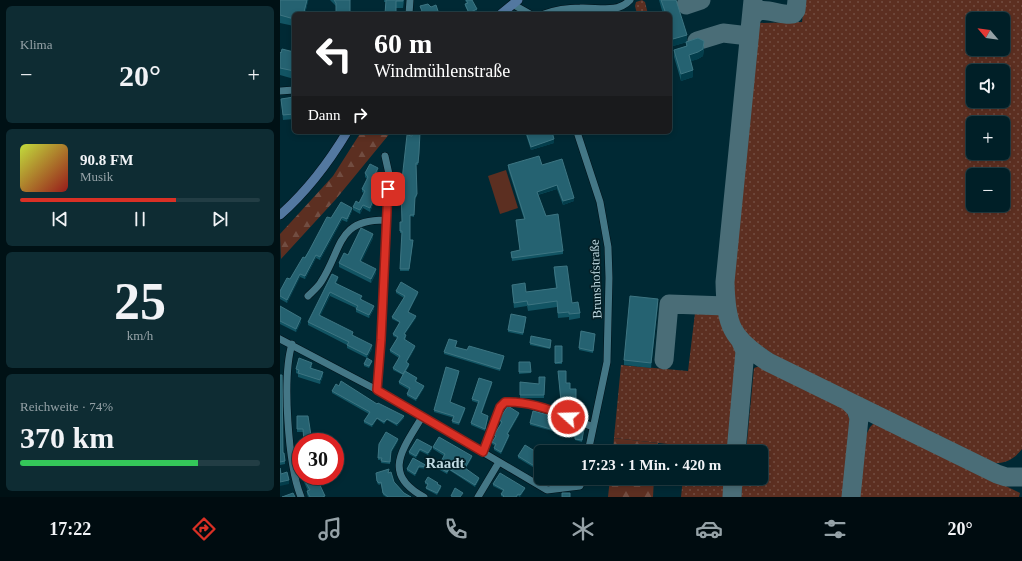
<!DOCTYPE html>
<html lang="de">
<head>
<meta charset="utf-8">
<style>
	body { margin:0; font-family:"Times New Roman",serif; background:#0e2c33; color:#f1f3f6; height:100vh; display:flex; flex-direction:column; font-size:15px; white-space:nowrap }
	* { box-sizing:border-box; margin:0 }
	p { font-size:13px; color:#95a2a7 }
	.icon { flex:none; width:22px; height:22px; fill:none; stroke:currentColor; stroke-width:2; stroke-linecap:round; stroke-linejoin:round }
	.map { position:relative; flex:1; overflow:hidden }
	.drawer { display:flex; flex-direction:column; gap:6px; padding:6px; background:#001115; width:280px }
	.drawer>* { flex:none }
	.banner { position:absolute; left:12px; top:12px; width:380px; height:122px; border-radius:6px; box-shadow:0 2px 6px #0003,0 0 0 1px #223d44; background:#202124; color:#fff; overflow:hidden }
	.needle { width:26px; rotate:299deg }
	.buttons { position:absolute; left:686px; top:12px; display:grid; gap:8px }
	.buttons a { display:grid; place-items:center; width:44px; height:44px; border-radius:6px; background:#001f27; box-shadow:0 2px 6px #0003,0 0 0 1px #223d44; font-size:20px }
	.speed { position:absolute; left:12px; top:433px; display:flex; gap:8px; font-size:20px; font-weight:700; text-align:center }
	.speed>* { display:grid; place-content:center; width:52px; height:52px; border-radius:50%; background:#001f27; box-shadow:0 2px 6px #0003,0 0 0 1px #223d44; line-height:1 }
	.speed .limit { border:6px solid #d22; background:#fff; color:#111 }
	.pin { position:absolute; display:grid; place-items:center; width:34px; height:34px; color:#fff; margin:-17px; border-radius:8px; box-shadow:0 2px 6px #0006 }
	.me { position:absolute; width:44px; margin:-22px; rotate:290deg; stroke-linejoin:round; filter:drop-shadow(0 0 3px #0008) }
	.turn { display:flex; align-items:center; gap:14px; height:84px; padding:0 16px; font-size:18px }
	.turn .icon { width:52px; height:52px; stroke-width:2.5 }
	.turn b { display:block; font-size:28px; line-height:34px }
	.then { display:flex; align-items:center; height:38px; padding:0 16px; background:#0003; gap:8px; font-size:15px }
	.big { font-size:30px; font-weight:800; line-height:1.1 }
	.drawer .widget { flex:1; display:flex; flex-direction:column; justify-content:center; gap:6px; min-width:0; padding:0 14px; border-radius:6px; background:#0e2c33 }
	.drawer .dial { align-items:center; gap:0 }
	.dial b { font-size:52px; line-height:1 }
	.song { display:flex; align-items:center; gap:12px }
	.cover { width:48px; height:48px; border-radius:6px; background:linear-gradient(135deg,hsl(70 70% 55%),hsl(0 70% 35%)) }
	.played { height:4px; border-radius:2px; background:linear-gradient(90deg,#d93025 65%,#223d44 65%) }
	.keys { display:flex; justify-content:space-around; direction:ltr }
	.heat { display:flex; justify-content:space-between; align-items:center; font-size:22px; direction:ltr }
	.charge { height:6px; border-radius:3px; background:linear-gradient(90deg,#34c759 74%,#223d44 0) }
	.trip { position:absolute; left:254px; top:445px; width:234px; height:40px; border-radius:6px; background:#001f27; box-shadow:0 2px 6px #0003,0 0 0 1px #223d44; font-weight:800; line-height:40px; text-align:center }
	.tab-bar { display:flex; height:64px; justify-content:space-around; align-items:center; background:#000c10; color:#95a2a7 }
	.tab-bar .icon { width:28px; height:28px }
	.tab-bar .active { color:#d93025 }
	.tab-bar b { font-size:18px; color:#f1f3f6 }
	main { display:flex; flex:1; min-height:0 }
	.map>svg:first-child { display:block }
</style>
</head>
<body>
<main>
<section class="drawer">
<div class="widget"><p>Klima</p>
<div class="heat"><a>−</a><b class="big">20°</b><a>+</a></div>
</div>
<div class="widget">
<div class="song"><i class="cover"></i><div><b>90.8 FM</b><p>Musik</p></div></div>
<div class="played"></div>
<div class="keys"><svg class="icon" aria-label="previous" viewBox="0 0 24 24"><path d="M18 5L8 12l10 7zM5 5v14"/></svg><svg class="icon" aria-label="pause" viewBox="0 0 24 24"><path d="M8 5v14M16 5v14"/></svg><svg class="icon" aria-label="next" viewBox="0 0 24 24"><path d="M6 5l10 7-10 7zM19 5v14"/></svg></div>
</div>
<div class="widget dial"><b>25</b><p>km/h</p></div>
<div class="widget"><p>Reichweite · 74%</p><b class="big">370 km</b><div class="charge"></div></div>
</section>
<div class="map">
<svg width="742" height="497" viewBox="0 0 742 497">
	<defs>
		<pattern id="grass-dots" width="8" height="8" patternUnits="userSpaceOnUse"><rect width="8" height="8" fill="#5c2f21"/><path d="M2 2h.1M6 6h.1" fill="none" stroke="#724d41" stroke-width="1.8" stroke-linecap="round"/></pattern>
		<pattern id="forest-firs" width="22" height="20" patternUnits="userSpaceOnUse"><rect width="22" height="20" fill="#5c2f21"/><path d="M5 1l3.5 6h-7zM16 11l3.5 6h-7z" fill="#724d41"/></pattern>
	</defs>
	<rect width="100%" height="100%" fill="#002934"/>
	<path fill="url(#grass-dots)" fill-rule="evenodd" d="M362,0L365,2L368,14H357L355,6L356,2Z
		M525,0H742V449C733,461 722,465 707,462L497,357C460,332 456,329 451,283L477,23L522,22ZM693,19H723V49H693ZM693,71H723V101H693ZM693,123H723V153H693ZM693,175H723V205H693Z
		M415,313L437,314L443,319L458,355L449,452H405V446L334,438L341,365L408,371Z
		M480,366L565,408L571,422L564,497H461L463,478H481V452H466L474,368Z
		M595,422L740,493L739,497H579L585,437L590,427Z
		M403,478H446L444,497H401Z"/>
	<path fill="url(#forest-firs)" d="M81,132H111L56,199L1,259L0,234L53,176Z
		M334,438L378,443L377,452H333Z
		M330,478H374L373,497H328Z"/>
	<path fill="#5c2f21" d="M226,170L238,208L220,214L208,176Z"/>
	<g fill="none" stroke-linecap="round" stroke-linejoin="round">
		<path stroke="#4a6d77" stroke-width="19" d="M473,0L445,282C446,326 451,338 488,362L717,474L726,477H742
			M406,5L421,0
			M471,20C477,1 499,17 513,14L516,10L517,0
			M417,41L443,33L469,36
			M384,360L389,304L446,306
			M569,402L576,409L579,418L571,497
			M456,452L465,351L461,342
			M452,497L453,478"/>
		<defs>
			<path id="minor" d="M234,5L250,14
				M129,14L130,0
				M264,14C275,10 287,8 300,8C317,7 337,14 350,0
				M0,91L14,90
				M297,132L320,202L328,247L329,278L327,362L308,452
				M28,296C32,292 38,287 41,282C63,248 56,219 107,220
				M0,339L97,390L267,490L300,486L302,478
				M12,344C2,377 8,465 21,497
				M97,390L101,340L109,174L105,156
				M142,417C123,449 101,474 144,497
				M203,453L220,407L225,402C255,401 286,416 313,427
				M198,497L219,462"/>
			<path id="secondary" d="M221,14L238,0
				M0,215C26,192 49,162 67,132"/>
		</defs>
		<use href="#minor" stroke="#001118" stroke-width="8"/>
		<use href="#secondary" stroke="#001118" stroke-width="10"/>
		<use href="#minor" stroke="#447786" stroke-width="7"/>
		<use href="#secondary" stroke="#5378a0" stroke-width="9"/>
	</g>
	<path fill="#125463" d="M0,0L28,1L25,14H14V26L0,23Z
		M50,0H71L56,6Z
		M104,0H124L123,8H116L106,2H104Z
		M185,0H192L197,11L191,14H189L185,6V4H187Z
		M379,0H396L407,42L393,46L390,35V14H383Z
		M406,42L424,48L423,56L418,59L411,61L413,77L401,81L394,57V50L406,46Z
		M0,52H14V79L0,75Z
		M14,97V119L3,120L1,99Z
		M245,132H277V133L273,134L274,143L251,150Z
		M132,136L139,155L138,165H136L137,196L135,199L134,217L130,216V240L133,242L129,271H120L122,233H120V231L122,222Z
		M228,165H262L294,201L283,205L277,189L258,195L266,216L283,251V254L232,261L231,252L240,250L236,220L244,219L228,169Z
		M98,171L97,175L101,180L100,182V186L90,212L83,208L80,214L73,210V207L79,203L84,193L82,192V189L87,179L85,177V173Z
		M72,211L67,222L62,220L40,260L36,258L25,279L20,277L7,303L0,299V291L10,279L51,218Z
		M93,238L81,262L96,273L91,283L59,267V263L68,255Z
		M274,267L292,303L300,313V318L289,320V317L278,318L277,307L248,311L247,306L234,308L232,290V285L246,292L276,288L274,273Z
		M58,280L56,283L82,299V300L94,309L89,318L76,312V308L50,296L40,316L73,336L92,349L87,358L92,362L89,368L84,366V364L87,358L67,348V345L28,325V322Z
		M116,291L138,294L128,312L136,318L124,334L126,337L125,340L135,348L127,362L129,366L126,371L137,379L136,382L144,388L136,401L127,396V394L129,390L119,384V382L123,375L113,370V368L119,358L110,352V350L117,338L113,336V334L120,323L112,319V317L124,298L116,293Z
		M378,304L371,368L344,365V360Z
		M0,306L21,322L16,332L0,324Z
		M246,319L243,335L228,332V330Z
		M301,331L315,334L313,353L299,350Z
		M271,342L270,349L250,345V343Z
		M177,343L175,347L187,350L224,358L220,371L164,354V352Z
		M275,346L282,362V364H275Z
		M239,362H250L251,373L239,374Z
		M32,366L31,369L43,376L40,384L18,377V374L16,373V369Z
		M278,371L290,389H296V402H281Z
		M179,373L170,402L185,410L179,425L172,423L174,418L154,412V410Z
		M0,375L3,453L5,461V464L0,465Z
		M265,377L264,398H240V382L259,384Z
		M212,384L202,413L208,418L205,431L191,425V423L198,403L192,401V399Z
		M52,391L97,404L124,418L117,426L107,420L104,424L97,419L92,427L84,423V421L89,414L52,393Z
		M239,415L228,434L229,437L221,454L214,450V448L215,446L212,444V442L215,437L214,435L221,423L220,422V420Z
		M17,416L32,442L23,432H17Z
		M250,423L289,424L304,429L302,442L295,440V437L250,425Z
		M137,439L152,449L148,455L140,451L136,458L129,454V452Z
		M118,441L111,453L110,464L101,463L102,460H98L99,444Z
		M153,447L192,458L185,468L199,480L195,487L169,470L167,474L158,469V467L164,456L153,449Z
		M261,455V472L238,458V456Z
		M133,458L149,467V469L139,468L135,476L127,471V469Z
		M96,473H109L114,482L124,493L131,497H106L103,495L101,484L99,485L97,483Z
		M22,476H37L39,483L45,497H28L27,494V491H28L23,480Z
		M145,482L158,485L161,488L157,495L146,489V488L148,485L145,484Z
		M213,484L245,489L240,497L238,496L237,497H223L221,496V494L223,491L213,486Z"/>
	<path fill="#033d4b" d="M27,0H29L28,1L25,14L24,12Z
		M197,9V11L191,14H189V13Z
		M407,35V42L393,46V39Z
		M424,41L423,56L418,59L409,62V55Z
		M413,70V77L401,81V74Z
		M272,132H277V133L272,135Z
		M274,139V143L251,150V147Z
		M98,168V171L95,177V174Z
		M100,183V186L90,212V208Z
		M277,185V189L257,195V192Z
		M294,198V201L283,205V201Z
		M83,205V208L80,214V210Z
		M72,208V211L67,222V219Z
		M62,217V220L40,260V257Z
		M93,234V238L80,265V261Z
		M36,255V258L25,279V276Z
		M96,269V273L91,283V279Z
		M20,274V277L7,303V300Z
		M58,277V280L55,286V283Z
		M50,292V296L39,319V315Z
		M138,292V294L128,313V312Z
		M378,299V304L371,368V363Z
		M94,306V309L89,318V315Z
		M136,316V318L124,336V334Z
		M21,318V322L16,332V329Z
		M92,345V349L87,358V355Z
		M135,346V348L126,364V362Z
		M179,371V373L170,404V402Z
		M43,372V376L40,384V380Z
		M212,382V384L201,414V413Z
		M144,386V388L136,401V399Z
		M185,408V410L179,425V423Z
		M239,413V415L227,435V434Z
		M124,416V418L117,426V424Z
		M97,418V419L92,427V425Z
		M229,435V437L221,454V452Z
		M118,439V441L111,453L110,464L111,451Z
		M152,447V449L148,455V453Z
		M140,449V451L136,458V456Z
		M192,456V458L185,470V468Z
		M139,466V468L135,476V474Z
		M199,478V480L195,487V485Z
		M9,480V484L0,486V482Z
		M245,488V489L240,497V495Z"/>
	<path fill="#256271" stroke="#3d7582" d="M0,0H27L24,12L25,14H14V19L0,15Z
		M54,0H70V14H56V3Z
		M106,0H123V1H116V14H105Z
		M186,0H192L197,9L189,13L185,4L188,3Z
		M381,0H396L407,35L393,39L390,29V14H386Z
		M148,4L151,7L156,5L159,14H143L140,6Z
		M418,38L424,41L423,49L418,52L409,55L413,70L401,74L394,50L407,46L406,42Z
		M2,49L14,52V71L0,68V52L1,53Z
		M14,97V114L3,115L1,99Z
		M132,132H140L139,153L138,163H136L137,194L135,197L134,215H130V240H133L129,269H120L122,231H120V222H122L121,189L127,135L132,136Z
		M246,132H272L274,139L251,147Z
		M259,156L262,165L282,159L294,198L283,201L277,185L257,192L266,216L278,214L283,251L232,258L231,252L240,250L236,220L245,219L228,165Z
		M90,164L98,168L95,174L101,177L99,182L100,183L90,208L83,205L80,210L73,207L76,201L79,203L85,191L82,189L88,177L85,173Z
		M61,202L72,208L67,219L62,217L40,257L36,255L25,276L20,274L7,300L0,296V291L7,278L10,279L23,257L25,258L29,251L47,217L51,218Z
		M81,228L93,234L80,261L96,269L91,279L59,263L64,253L68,255Z
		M287,266L292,303L298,302L300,313L289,314V312L278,313L277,301L248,305L247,301L234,303L232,285L245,283L246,292L277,288L274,267Z
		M52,274L58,277L55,283L82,296L80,299L94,306L89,315L76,309L78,306L50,292L39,315L73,332L72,335L92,345L87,355L67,345L69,342L28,322Z
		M121,282L138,292L128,312L136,316L124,334L126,335L124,339L135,346L126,362L129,364L123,374L113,368L120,356L110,350L118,337L113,334L120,322L112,317L125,296L116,291Z
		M350,296L378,299L371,363L344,360Z
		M0,306L21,318L16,329L0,321Z
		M231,314L246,317L243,333L228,330Z
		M301,331L315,334L313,351L299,348Z
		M251,336L271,340L270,348L250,343Z
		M169,339L177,341L175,347L187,350L189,346L224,356L220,369L164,352Z
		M275,346H282V362L275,363Z
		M19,358L32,363L30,368L43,372L40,380L18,373L19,370L16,369Z
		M87,358L92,361L89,366L84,364Z
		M239,362H250L251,372H239Z
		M166,367L179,371L170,402L185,408L179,423L172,421L174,416L154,410Z
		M125,371L137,378L135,381L144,386L136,399L127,394L130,388L119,382Z
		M278,371H286V383H290V389H296V400L281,401Z
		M0,375H2L3,453H4L5,461L0,462Z
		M259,377H265L264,395H240V382L259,384Z
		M199,378L212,382L201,413L208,416L205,429L191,423L199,401L192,399Z
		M61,381L97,404L98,403L124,416L117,424L107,419L104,422L97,418L92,425L84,421L90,412L52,391L56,384L59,386Z
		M228,406L239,413L227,434L229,435L221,452L214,448L216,444L212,442L216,436L214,435L222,422L220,420V418Z
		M253,411L283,419L289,421V424L304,428L302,440L295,439V436L250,423Z
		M17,416H28L32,442H24L23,429H17Z
		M106,432L118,439L111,451L110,462L101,461L102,458H98L99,444Z
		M159,437L192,456L185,468L199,478L195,485L169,469L167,472L158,467L165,454L153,447Z
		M137,439L152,447L148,453L140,449L136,456L129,452Z
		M245,445L261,455V470L238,456Z
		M21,448V469L18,449Z
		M133,458L149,467L139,466L135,474L127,469Z
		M0,468L1,474L7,472L9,480L0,482Z
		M109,469L108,473L111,472L114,482L124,493L131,497H108L103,493L101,482L99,483L97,481L96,473Z
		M220,473L245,488L240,495L238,494L236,497H223L224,496L221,494L224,490L213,484Z
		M22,476H37L39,483L45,496L42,497H30L27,491L30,490Z
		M148,477L158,483L157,484L161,486L157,493L146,488L148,484L145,482Z
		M175,488L183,493L180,497H173L171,496Z
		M13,493L15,497H2Z
		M282,493H290V497H282Z"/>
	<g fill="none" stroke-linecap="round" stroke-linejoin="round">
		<defs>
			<path id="route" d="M108,189L101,340L97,390L203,452L220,407L225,402C245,401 270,409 288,417"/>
		</defs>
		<use href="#route" stroke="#8d1f18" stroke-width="10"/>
		<use href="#route" stroke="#d93025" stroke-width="7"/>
	</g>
	<g text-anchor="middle" stroke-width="3.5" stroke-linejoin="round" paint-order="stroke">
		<g font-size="13" fill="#bfd9e1" stroke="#041f26">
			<text transform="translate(315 279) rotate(-92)" y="5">Brunshofstraße</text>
		</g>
		<g font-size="15" font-weight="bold" fill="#bfd9e1" stroke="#041f26">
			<text x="165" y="468">Raadt</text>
		</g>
	</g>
</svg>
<div class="buttons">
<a><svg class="needle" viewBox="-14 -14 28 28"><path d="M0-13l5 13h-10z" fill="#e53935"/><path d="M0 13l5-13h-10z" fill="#95a2a7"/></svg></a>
<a><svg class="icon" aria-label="sound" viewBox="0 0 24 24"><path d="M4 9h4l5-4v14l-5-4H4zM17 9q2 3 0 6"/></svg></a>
<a>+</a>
<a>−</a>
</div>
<div class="speed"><div class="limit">30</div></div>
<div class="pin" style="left:108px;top:189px;background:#d93025"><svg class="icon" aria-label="arrive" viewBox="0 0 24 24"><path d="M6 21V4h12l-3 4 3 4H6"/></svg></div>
<svg class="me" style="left:288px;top:417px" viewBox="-20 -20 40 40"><circle r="17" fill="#d93025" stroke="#fff" stroke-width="3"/><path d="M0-11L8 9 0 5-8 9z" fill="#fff"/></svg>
<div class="trip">17:23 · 1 Min. · 420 m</div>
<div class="banner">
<div class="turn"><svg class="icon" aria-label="left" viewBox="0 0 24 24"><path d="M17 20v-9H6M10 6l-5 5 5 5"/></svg><div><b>60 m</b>Windmühlenstraße</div></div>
<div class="then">Dann<svg class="icon" aria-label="right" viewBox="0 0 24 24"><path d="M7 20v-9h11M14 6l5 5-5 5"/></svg></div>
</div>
</div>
</main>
<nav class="tab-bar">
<b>17:22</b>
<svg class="icon active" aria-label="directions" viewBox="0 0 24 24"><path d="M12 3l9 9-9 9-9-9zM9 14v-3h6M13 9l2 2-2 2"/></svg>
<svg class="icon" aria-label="music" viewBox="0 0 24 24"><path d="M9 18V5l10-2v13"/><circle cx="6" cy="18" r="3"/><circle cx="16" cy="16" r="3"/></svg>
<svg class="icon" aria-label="phone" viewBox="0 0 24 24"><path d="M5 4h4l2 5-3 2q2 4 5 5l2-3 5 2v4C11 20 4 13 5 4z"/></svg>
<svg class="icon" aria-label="climate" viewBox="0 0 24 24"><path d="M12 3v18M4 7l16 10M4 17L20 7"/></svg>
<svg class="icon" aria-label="car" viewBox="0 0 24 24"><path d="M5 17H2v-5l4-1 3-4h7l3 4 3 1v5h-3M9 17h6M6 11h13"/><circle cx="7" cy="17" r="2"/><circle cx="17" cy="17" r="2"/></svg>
<svg class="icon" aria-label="filters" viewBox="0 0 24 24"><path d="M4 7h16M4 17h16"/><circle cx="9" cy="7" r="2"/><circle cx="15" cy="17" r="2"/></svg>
<b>20°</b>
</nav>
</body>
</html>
